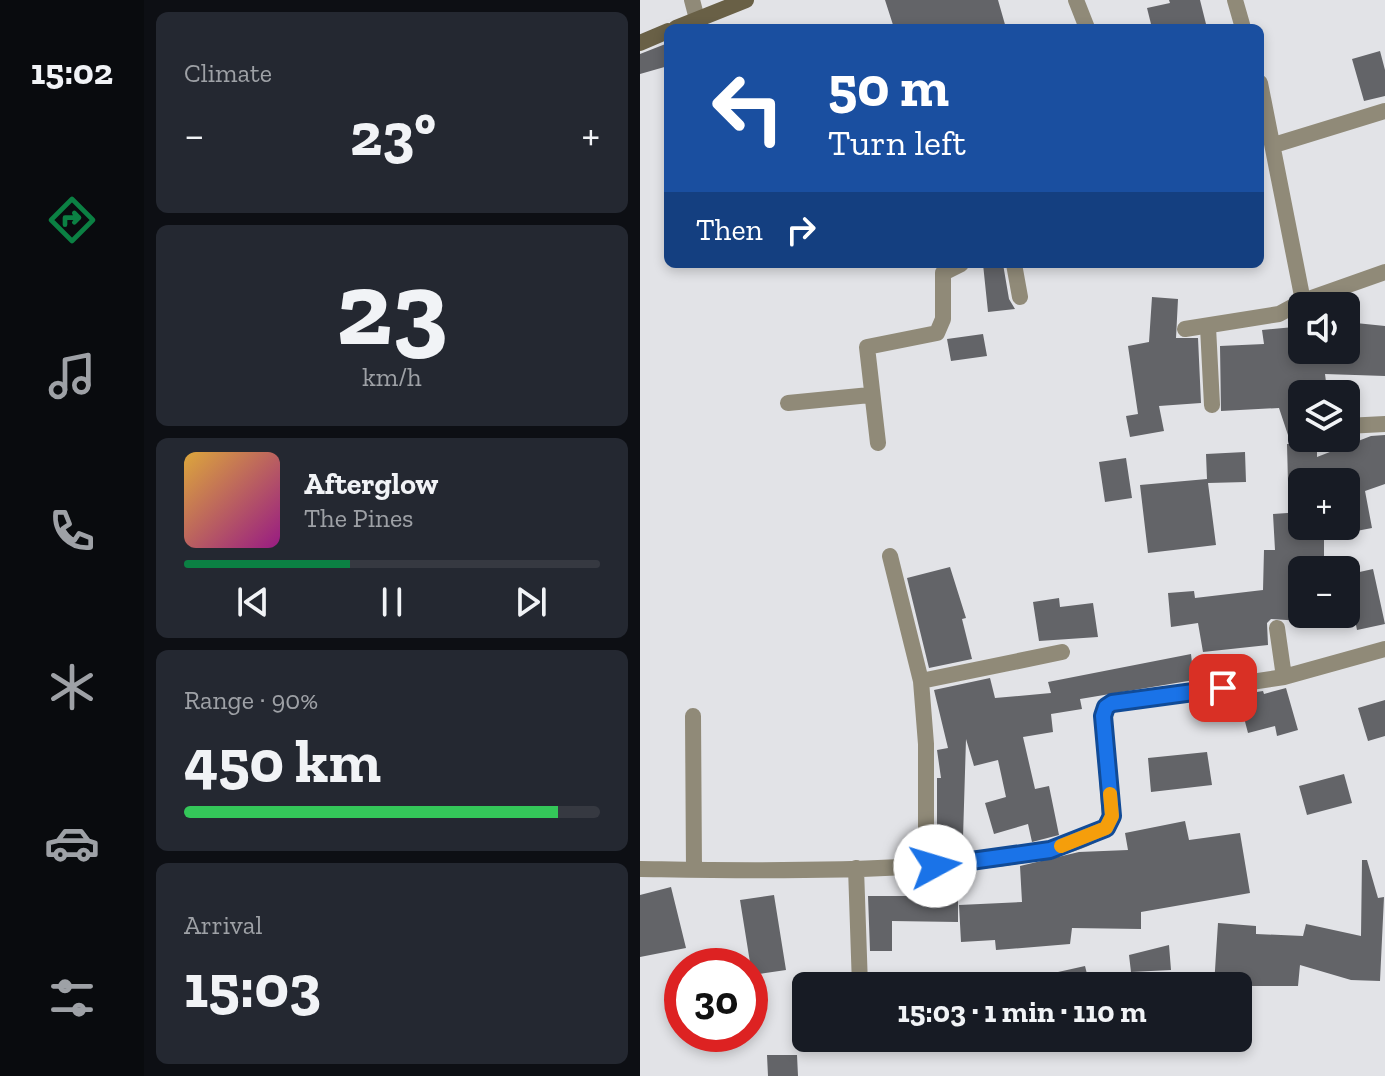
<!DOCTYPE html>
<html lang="en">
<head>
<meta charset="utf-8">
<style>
	body { margin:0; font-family:"Zilla Slab",serif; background:#242831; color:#f1f3f6; height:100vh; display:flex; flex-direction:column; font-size:30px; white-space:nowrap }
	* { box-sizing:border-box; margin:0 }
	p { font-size:26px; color:#9ea1a6 }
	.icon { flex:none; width:44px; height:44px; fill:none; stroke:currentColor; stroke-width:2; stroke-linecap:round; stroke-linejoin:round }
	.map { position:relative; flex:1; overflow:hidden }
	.details { display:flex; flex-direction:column; gap:12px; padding:12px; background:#0d0f14; width:496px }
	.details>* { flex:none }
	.hud { position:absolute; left:24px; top:24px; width:600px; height:244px; border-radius:12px; box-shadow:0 4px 12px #0003; background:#1a4fa0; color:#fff; overflow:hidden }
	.buttons { position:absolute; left:648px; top:292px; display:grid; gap:16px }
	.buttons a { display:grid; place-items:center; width:72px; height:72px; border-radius:12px; background:#171b24; box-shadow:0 4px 12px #0003; font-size:40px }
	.speed { position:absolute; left:24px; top:948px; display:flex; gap:16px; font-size:40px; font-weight:700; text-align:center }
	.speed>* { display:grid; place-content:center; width:104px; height:104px; border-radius:50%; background:#171b24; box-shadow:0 4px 12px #0003; line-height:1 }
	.speed .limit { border:12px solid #d22; background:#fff; color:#111 }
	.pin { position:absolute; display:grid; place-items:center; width:68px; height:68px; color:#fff; margin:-34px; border-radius:16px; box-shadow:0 4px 12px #0006 }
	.me { position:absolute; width:88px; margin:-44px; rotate:84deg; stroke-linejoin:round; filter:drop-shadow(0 0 6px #0008) }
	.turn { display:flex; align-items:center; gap:28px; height:168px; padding:0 32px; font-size:36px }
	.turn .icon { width:104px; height:104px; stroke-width:2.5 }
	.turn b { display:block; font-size:56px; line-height:68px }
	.then { display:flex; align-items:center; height:76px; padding:0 32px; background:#0003; gap:16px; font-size:30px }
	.big { font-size:60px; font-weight:700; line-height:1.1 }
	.details .widget { flex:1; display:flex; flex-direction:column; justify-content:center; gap:12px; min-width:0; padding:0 28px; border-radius:12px; background:#242831 }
	.details .dial { align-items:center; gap:0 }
	.dial b { font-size:104px; line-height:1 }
	.song { display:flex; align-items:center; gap:24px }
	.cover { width:96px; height:96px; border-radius:12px; background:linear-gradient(135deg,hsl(40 70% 55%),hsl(310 70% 35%)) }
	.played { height:8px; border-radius:4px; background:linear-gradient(90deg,#0b8043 40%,#363941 40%) }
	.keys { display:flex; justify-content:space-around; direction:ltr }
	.heat { display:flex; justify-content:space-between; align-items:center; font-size:44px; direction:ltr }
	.charge { height:12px; border-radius:6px; background:linear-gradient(90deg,#34c759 90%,#363941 0) }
	.trip { position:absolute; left:152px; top:972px; width:460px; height:80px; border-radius:12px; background:#171b24; box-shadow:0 4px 12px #0003; font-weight:700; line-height:80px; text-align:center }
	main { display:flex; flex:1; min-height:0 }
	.tab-bar { display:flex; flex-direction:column; width:144px; justify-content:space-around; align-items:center; background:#090b0e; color:#9ea1a6 }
	.tab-bar .icon { width:56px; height:56px }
	.tab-bar .current { color:#0b8043 }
	.tab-bar b { font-size:36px; color:#f1f3f6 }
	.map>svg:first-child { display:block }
</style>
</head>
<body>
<main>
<nav class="tab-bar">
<b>15:02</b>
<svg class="icon current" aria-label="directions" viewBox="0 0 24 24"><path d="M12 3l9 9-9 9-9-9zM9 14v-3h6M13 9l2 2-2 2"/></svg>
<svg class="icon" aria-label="music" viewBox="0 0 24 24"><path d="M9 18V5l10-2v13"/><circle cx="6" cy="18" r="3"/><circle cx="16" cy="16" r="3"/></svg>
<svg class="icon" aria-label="phone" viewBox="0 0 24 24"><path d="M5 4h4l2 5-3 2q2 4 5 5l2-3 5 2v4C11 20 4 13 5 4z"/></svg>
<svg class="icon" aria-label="climate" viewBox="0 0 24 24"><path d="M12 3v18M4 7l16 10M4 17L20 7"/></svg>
<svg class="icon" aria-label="car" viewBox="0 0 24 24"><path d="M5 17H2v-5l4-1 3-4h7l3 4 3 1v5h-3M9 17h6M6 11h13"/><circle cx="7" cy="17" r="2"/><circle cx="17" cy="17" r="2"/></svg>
<svg class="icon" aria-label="filters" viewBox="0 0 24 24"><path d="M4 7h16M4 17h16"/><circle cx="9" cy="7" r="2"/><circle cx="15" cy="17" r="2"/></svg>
</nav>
<section class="details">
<div class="widget"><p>Climate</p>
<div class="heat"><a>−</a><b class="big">23°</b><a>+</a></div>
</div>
<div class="widget dial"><b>23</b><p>km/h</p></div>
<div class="widget">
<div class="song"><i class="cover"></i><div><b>Afterglow</b><p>The Pines</p></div></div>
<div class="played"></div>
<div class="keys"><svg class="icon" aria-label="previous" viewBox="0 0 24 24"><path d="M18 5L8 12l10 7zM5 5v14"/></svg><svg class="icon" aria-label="pause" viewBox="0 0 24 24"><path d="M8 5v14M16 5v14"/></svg><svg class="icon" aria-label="next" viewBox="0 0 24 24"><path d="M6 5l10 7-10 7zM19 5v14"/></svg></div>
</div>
<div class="widget"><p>Range · 90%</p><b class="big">450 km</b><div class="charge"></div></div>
<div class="widget"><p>Arrival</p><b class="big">15:03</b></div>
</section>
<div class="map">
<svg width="745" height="1076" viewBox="0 0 745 1076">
	<rect width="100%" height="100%" fill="#e2e3e7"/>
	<path fill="#636468" d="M245,0H358L366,28H254Z
		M529,0H560L567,28H512L507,8L530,3Z
		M28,43V66L0,74V54Z
		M740,51L745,70V96L724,101L712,59Z
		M343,264H363L369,299L375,309L348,312Z
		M512,297L538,299L536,338H558L561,403L519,406L524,431L490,437L486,416L498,414L488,346L509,342Z
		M706,322L745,326V376L685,374L686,382L662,384L666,394H662V444H677V457L731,436L745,435V484L725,491L732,528L706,533V482H648L647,444H651L639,408L581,411L580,346L624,344L622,330L654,327L656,343L662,342V350H706Z
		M343,334L347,356L311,361L307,339Z
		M605,452L606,482L568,483L576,545L508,553L500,485L567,479L566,454Z
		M486,458L492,498L465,502L459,462Z
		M662,512V526H684V570H662V621L631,619L627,623L628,645L563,652L558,623L531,627L528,593L554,591L555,598L623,590L624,550H635L633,514Z
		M310,567L326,618L322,619L332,659L289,668L267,578Z
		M733,569L745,624L717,630L706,575Z
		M419,598L420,607L453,603L458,637L399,641L393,602Z
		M551,654L554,680L440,699L442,709L411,714L413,732L383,737L395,789L409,786L419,835L392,842L388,824L354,834L345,803L366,797L358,760L334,766L326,739L323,838L297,837V778H301L297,750L308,748L294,690L350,678L355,698L411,693L408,682Z
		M646,688L658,730L637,736L635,726L608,733L598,695L623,691L624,694Z
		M745,700V736L728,741L718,708Z
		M567,752L572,785L511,792L508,758Z
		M704,774L712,803L667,815L659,786Z
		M545,821L549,840L600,833L610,893L501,912V929L432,928L430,944L356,950L355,940L321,942L319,905L382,902L380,866L439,852L488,850L485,833Z
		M722,860H727L738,898L744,897L740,981L711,980L660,965L658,986H574L578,923L616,926V934L663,936L666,924L721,936Z
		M31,887L46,948L0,957V895Z
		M287,890L318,891V922L252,921V951H230L228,896H287Z
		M134,895L146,970L112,975L100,900Z
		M529,945L531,970L491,972L489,955Z
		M445,966L450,986H392L391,978Z
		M127,1055H157L158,1076H128Z"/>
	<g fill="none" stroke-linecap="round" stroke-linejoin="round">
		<path stroke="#908a78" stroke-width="16" d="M52,0L57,19
			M436,0L447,28
			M595,0L603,28
			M620,83L663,301L745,272
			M634,145L745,111
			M374,264L380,297
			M568,327L572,405
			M545,329L639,314L663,301
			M148,403L230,395
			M706,426L745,424
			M238,443L227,347L297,333L303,319V273L321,264
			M250,556L281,681L286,744V866
			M637,628L644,677
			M281,681L422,652
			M53,716L54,870
			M216,868L220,986
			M0,869C78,870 430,881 470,821L463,716L466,707L472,703L644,677L745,649
			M221,1038V1043"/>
		<path stroke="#696046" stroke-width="16" d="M36,28L106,0
			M0,43L28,31"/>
	</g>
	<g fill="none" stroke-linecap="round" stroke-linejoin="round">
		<defs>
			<path id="route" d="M295,866L410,850L466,828L472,816L463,716L466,707L472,703L583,688"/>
		</defs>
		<use href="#route" stroke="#114b97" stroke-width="20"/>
		<use href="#route" stroke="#1a73e8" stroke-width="14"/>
		<path stroke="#f59e0b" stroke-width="14" d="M421,846L466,828L472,816L470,794"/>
	</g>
</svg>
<div class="buttons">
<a><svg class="icon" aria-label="sound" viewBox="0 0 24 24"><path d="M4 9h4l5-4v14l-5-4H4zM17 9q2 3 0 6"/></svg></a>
<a><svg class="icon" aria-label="layers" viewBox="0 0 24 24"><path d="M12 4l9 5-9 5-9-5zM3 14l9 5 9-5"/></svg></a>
<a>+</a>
<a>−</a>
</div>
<div class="speed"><div class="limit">30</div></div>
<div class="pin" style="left:583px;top:688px;background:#d93025"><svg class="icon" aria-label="arrive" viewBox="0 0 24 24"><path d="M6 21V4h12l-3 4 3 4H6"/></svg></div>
<svg class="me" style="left:295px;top:866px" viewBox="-20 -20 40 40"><circle r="19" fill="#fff"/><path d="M0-13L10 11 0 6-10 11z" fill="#1a73e8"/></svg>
<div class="trip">15:03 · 1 min · 110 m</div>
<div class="hud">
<div class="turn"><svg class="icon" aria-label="left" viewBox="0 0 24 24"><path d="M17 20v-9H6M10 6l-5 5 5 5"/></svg><div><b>50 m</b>Turn left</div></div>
<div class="then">Then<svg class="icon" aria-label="right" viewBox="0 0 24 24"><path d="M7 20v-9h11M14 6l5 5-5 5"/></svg></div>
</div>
</div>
</main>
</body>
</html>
